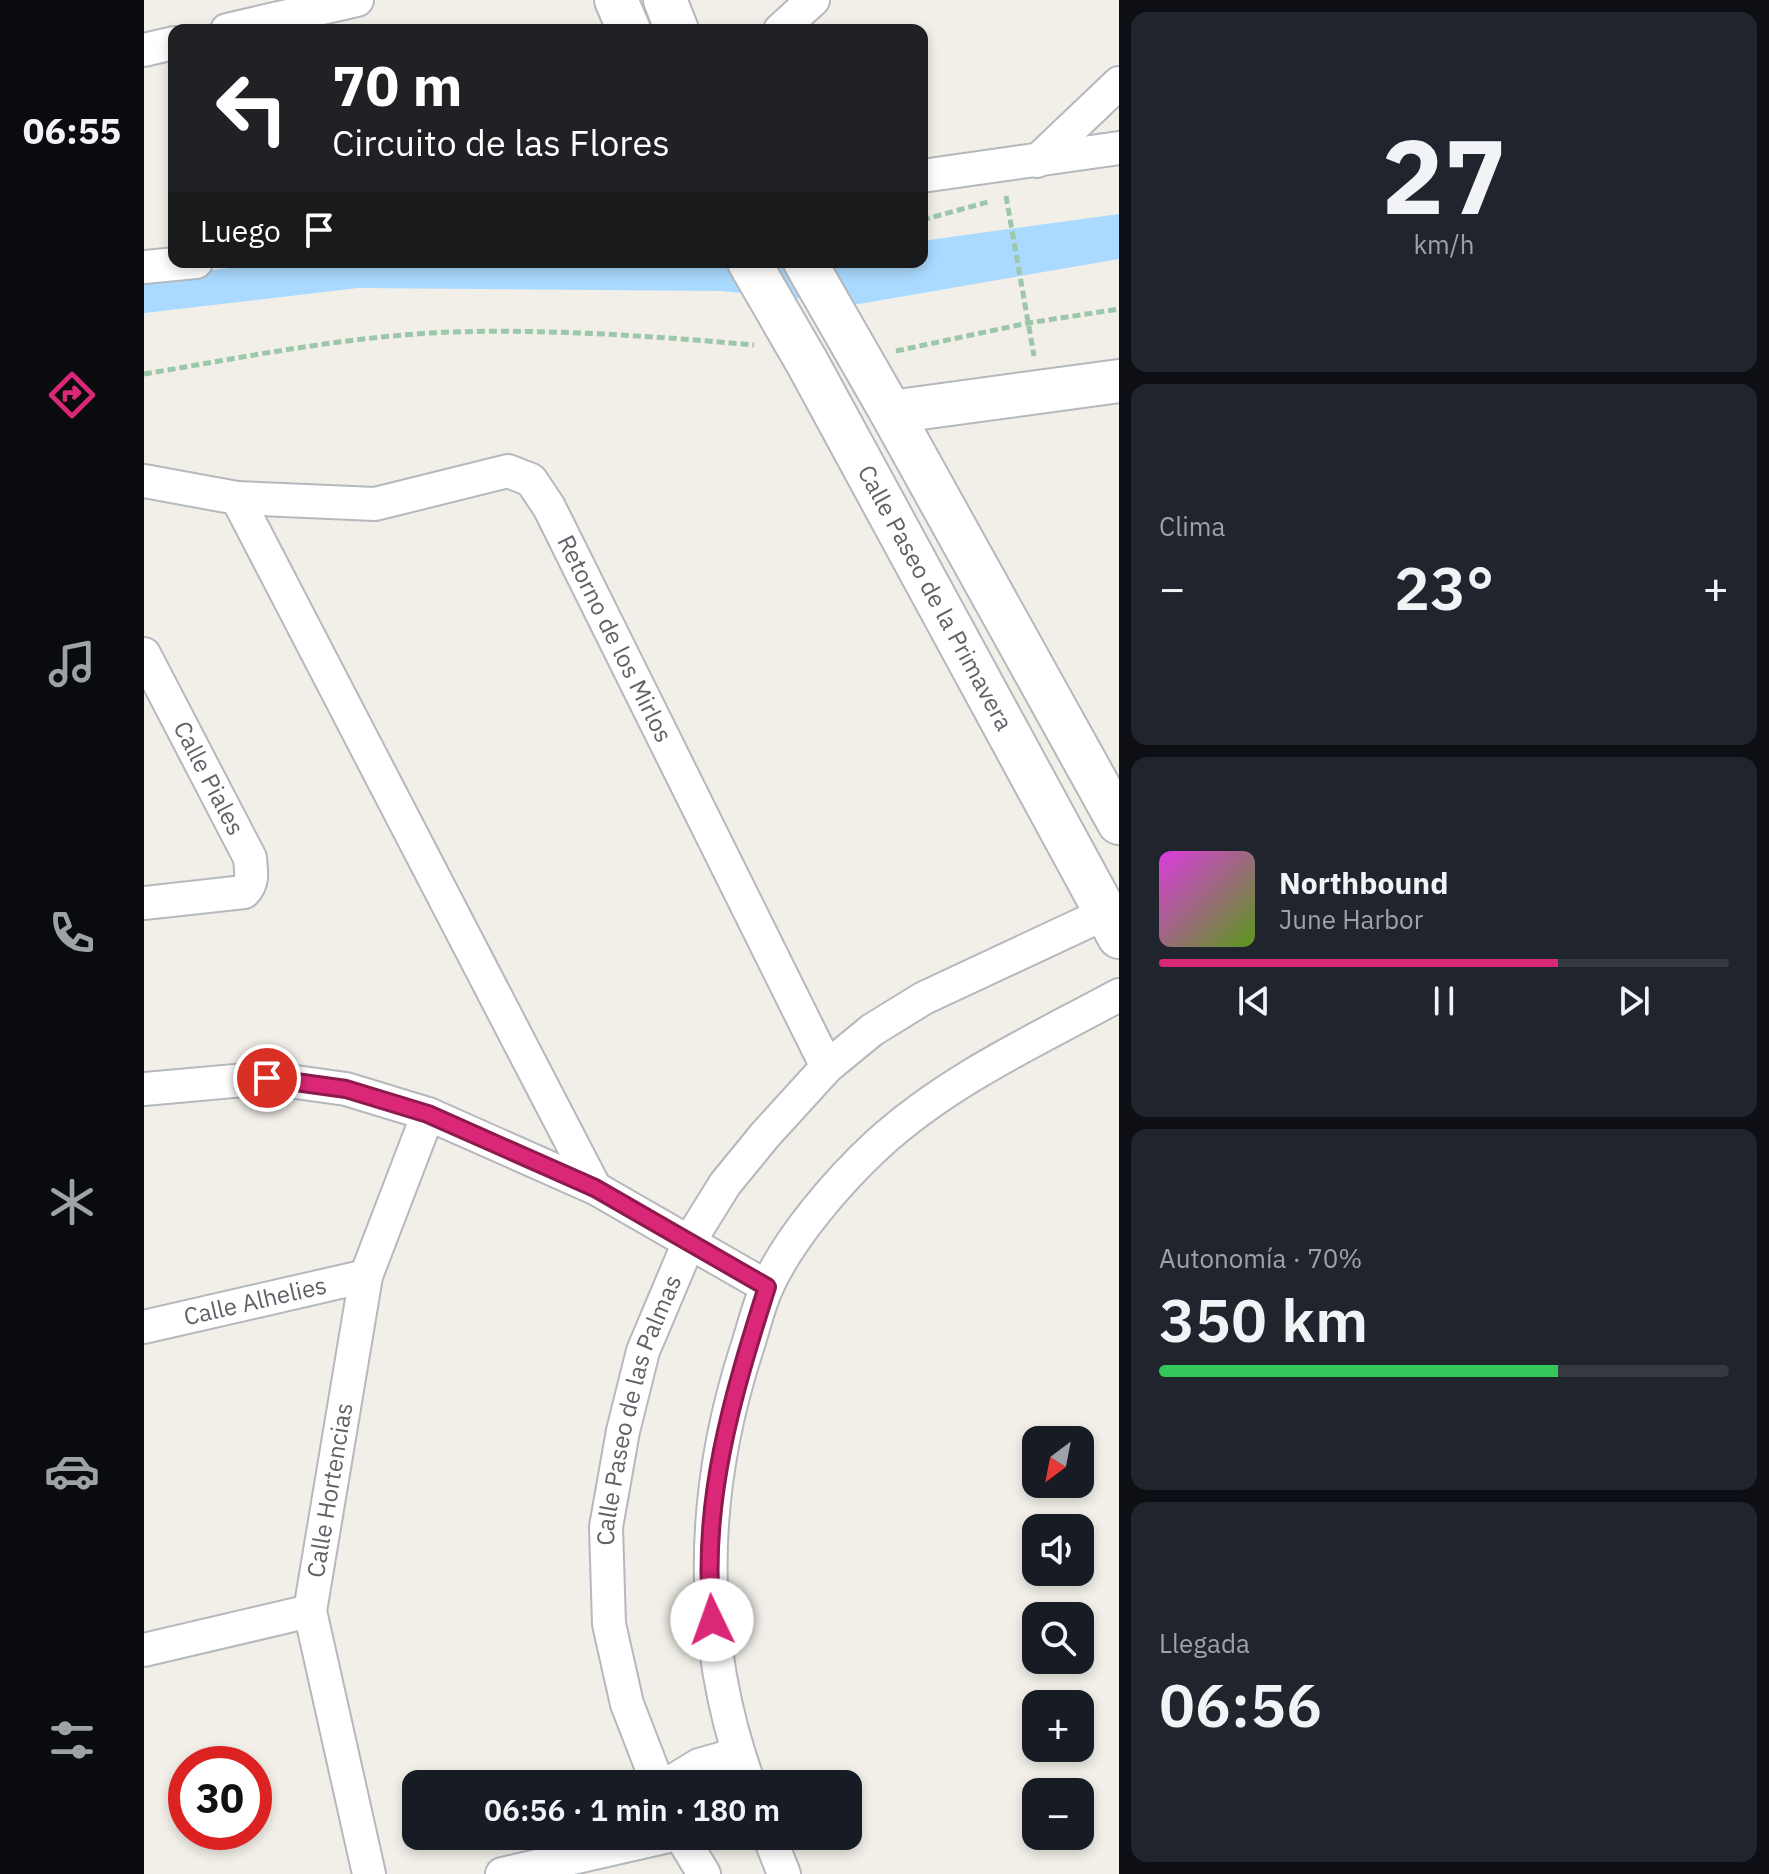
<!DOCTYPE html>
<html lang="es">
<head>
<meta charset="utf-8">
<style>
	body { margin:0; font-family:"IBM Plex Sans",sans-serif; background:#20242c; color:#f1f3f6; height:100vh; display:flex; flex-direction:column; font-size:30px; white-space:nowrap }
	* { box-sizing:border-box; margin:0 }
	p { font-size:26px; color:#9ea1a6 }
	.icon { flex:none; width:44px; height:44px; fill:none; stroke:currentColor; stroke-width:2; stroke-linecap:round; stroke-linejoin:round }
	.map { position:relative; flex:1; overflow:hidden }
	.side { display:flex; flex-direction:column; gap:12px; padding:12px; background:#0d0f14; width:650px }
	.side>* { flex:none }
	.guide { position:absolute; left:24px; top:24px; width:760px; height:244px; border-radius:16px; box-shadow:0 4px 12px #0003; background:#202124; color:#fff; overflow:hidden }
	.needle { width:52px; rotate:212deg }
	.buttons { position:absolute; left:878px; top:1426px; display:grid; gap:16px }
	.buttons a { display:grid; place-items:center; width:72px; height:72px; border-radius:16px; background:#171b24; box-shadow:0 4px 12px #0003; font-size:40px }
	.speed { position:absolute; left:24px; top:1746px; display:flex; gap:16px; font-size:40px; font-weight:700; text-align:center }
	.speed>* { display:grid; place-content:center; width:104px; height:104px; border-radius:50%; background:#171b24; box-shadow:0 4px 12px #0003; line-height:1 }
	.speed .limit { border:12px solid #d22; background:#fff; color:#111 }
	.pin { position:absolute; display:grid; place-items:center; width:68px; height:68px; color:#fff; margin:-34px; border:4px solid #fff; border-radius:50%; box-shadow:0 2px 8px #0007 }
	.me { position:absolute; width:88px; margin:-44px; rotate:357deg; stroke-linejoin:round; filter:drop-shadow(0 0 6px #0008) }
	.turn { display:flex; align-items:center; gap:28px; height:168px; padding:0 32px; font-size:36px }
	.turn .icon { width:104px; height:104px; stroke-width:2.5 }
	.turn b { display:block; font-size:56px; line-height:68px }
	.then { display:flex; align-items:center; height:76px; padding:0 32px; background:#0003; gap:16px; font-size:30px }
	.big { font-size:60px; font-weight:600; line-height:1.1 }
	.side .card { flex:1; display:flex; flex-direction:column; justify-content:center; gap:12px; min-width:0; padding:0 28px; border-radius:16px; background:#20242c }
	.side .dial { align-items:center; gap:0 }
	.dial b { font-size:104px; line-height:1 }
	.song { display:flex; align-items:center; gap:24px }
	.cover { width:96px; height:96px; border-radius:12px; background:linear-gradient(135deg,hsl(300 70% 55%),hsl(90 70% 35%)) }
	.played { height:8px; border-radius:4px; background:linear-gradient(90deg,#db2777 70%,#363941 70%) }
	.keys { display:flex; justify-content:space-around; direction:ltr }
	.heat { display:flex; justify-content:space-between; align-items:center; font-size:44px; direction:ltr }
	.charge { height:12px; border-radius:6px; background:linear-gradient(90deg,#34c759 70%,#363941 0) }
	.trip { position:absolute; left:258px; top:1770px; width:460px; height:80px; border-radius:16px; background:#171b24; box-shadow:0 4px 12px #0003; font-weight:600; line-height:80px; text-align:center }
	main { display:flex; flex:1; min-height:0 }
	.dock { display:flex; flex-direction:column; width:144px; justify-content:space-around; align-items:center; background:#090b0e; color:#9ea1a6 }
	.dock .icon { width:56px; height:56px }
	.dock .on { color:#db2777 }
	.dock b { font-size:36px; color:#f1f3f6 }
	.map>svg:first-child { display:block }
</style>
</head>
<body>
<main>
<nav class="dock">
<b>06:55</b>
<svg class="icon on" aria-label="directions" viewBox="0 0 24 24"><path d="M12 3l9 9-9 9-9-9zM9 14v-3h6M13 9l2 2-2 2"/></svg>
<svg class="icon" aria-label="music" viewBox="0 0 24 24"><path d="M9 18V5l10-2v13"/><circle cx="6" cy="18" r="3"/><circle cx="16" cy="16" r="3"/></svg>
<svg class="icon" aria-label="phone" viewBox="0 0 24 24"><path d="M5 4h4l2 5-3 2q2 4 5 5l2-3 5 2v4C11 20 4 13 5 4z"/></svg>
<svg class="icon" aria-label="climate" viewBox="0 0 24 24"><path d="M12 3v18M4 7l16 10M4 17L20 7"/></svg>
<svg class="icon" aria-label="car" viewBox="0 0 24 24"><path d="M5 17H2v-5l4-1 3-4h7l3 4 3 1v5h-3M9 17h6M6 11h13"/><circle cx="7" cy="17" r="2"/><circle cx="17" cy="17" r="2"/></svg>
<svg class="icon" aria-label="filters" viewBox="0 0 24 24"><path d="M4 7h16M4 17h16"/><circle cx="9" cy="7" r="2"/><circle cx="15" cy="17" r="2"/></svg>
</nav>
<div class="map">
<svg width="975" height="1874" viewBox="0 0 975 1874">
	<rect width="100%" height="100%" fill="#f1efe8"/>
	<path fill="#aadaff" d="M975,214V259L715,304L576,291L214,288L0,313V278L139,262H778V241Z"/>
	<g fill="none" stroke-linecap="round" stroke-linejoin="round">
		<defs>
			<g id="minor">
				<path d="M83,30L213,0"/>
				<path d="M636,30L669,0"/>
				<path d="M0,50L30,43"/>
				<path d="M893,161L975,83"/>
				<path d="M778,176L975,148"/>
				<path d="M0,267L52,262"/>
				<path id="s1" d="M0,481L93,498L231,504L364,471L387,480L405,507L683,1067"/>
				<path d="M93,498L451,1188"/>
				<path id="s2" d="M0,654L106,858C107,871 110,882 100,892L0,903"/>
				<path d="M0,1089L123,1078L202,1089L284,1114L451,1188L623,1287"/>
				<path id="s3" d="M0,1327L222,1276"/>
				<path d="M0,1650L166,1611"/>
				<path id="s4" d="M514,1784L483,1704L465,1624L462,1527L479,1431L499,1351L545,1242L581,1184L621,1135L683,1067L728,1030L780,998L962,913"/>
				<path d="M524,1784L555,1765L594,1754"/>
				<path d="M605,1784C553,1641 556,1494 602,1351C609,1330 614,1307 623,1287C645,1238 694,1181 734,1144C804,1080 892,1040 975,995"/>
				<path d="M537,1836L560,1874"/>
				<path d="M625,1836L640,1874"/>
				<path id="s5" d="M225,1874L166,1611L222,1276L284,1114"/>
				<path d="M358,1874L525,1836"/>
			</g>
			<g id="tertiary">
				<path d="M472,0L485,30"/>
				<path d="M521,0L533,30"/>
				<path id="s6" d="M605,262L664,364L975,937"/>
				<path d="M661,262L747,412L975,823"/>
				<path d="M747,412L975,381"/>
			</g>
		</defs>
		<use href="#minor" stroke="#b5b8bc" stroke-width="36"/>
		<use href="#tertiary" stroke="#b5b8bc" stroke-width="46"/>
		<path stroke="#9cc7a9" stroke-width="5" stroke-dasharray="8 4" stroke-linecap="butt" d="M862,196L890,356
			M778,220L844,202
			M752,351L884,323L975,309
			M0,374C101,357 204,336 307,332C408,329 510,336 610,345"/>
		<use href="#minor" stroke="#fff" stroke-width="32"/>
		<use href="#tertiary" stroke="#fff" stroke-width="42"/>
	</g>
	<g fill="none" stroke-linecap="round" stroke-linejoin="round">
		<defs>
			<path id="route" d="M123,1078L202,1089L284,1114L451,1188L623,1287C588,1397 556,1504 568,1620"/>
		</defs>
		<use href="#route" stroke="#8e194d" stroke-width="20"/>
		<use href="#route" stroke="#db2777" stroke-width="14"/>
	</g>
	<g text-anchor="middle" stroke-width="7" stroke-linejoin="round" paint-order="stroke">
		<g font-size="24" fill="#5f6368" stroke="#fff">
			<text dy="8" stroke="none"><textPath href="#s6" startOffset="384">Calle Paseo de la Primavera</textPath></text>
			<text dy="8" stroke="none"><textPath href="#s1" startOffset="574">Retorno de los Mirlos</textPath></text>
			<text dy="8" stroke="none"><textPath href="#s2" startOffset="140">Calle Piales</textPath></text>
			<text dy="8" stroke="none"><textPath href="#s3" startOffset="114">Calle Alhelies</textPath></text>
			<text dy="8" stroke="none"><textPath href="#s4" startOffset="386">Calle Paseo de las Palmas</textPath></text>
			<text dy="8" stroke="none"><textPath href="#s5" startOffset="392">Calle Hortencias</textPath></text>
		</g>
	</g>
</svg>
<div class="buttons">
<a><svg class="needle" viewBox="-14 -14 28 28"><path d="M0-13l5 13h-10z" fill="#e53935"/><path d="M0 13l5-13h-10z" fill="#9ea1a6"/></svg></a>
<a><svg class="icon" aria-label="sound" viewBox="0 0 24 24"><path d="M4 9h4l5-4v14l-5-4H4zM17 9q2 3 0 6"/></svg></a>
<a><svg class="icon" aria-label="search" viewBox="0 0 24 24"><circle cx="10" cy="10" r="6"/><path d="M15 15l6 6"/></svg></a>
<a>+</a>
<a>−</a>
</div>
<div class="speed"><div class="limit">30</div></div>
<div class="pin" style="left:123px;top:1078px;background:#d93025"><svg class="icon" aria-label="arrive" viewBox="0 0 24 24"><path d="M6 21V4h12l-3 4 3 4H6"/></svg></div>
<svg class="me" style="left:568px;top:1620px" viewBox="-20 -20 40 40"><circle r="19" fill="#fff"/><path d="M0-13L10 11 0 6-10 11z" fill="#db2777"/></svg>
<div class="trip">06:56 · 1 min · 180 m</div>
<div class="guide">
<div class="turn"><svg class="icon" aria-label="left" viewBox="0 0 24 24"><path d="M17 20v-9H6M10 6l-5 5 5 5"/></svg><div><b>70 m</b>Circuito de las Flores</div></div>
<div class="then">Luego<svg class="icon" aria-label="arrive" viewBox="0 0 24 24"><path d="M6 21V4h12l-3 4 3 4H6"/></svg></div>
</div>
</div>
<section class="side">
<div class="card dial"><b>27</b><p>km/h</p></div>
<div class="card"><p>Clima</p>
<div class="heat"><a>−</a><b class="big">23°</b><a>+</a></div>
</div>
<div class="card">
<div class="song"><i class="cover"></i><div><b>Northbound</b><p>June Harbor</p></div></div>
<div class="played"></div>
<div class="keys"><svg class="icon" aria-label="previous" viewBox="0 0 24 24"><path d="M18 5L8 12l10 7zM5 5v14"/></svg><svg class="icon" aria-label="pause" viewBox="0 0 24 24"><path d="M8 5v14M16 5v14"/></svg><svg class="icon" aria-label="next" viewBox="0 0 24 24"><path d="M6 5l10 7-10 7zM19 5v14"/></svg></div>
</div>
<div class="card"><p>Autonomía · 70%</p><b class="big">350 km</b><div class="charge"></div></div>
<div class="card"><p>Llegada</p><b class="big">06:56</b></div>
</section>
</main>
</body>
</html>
